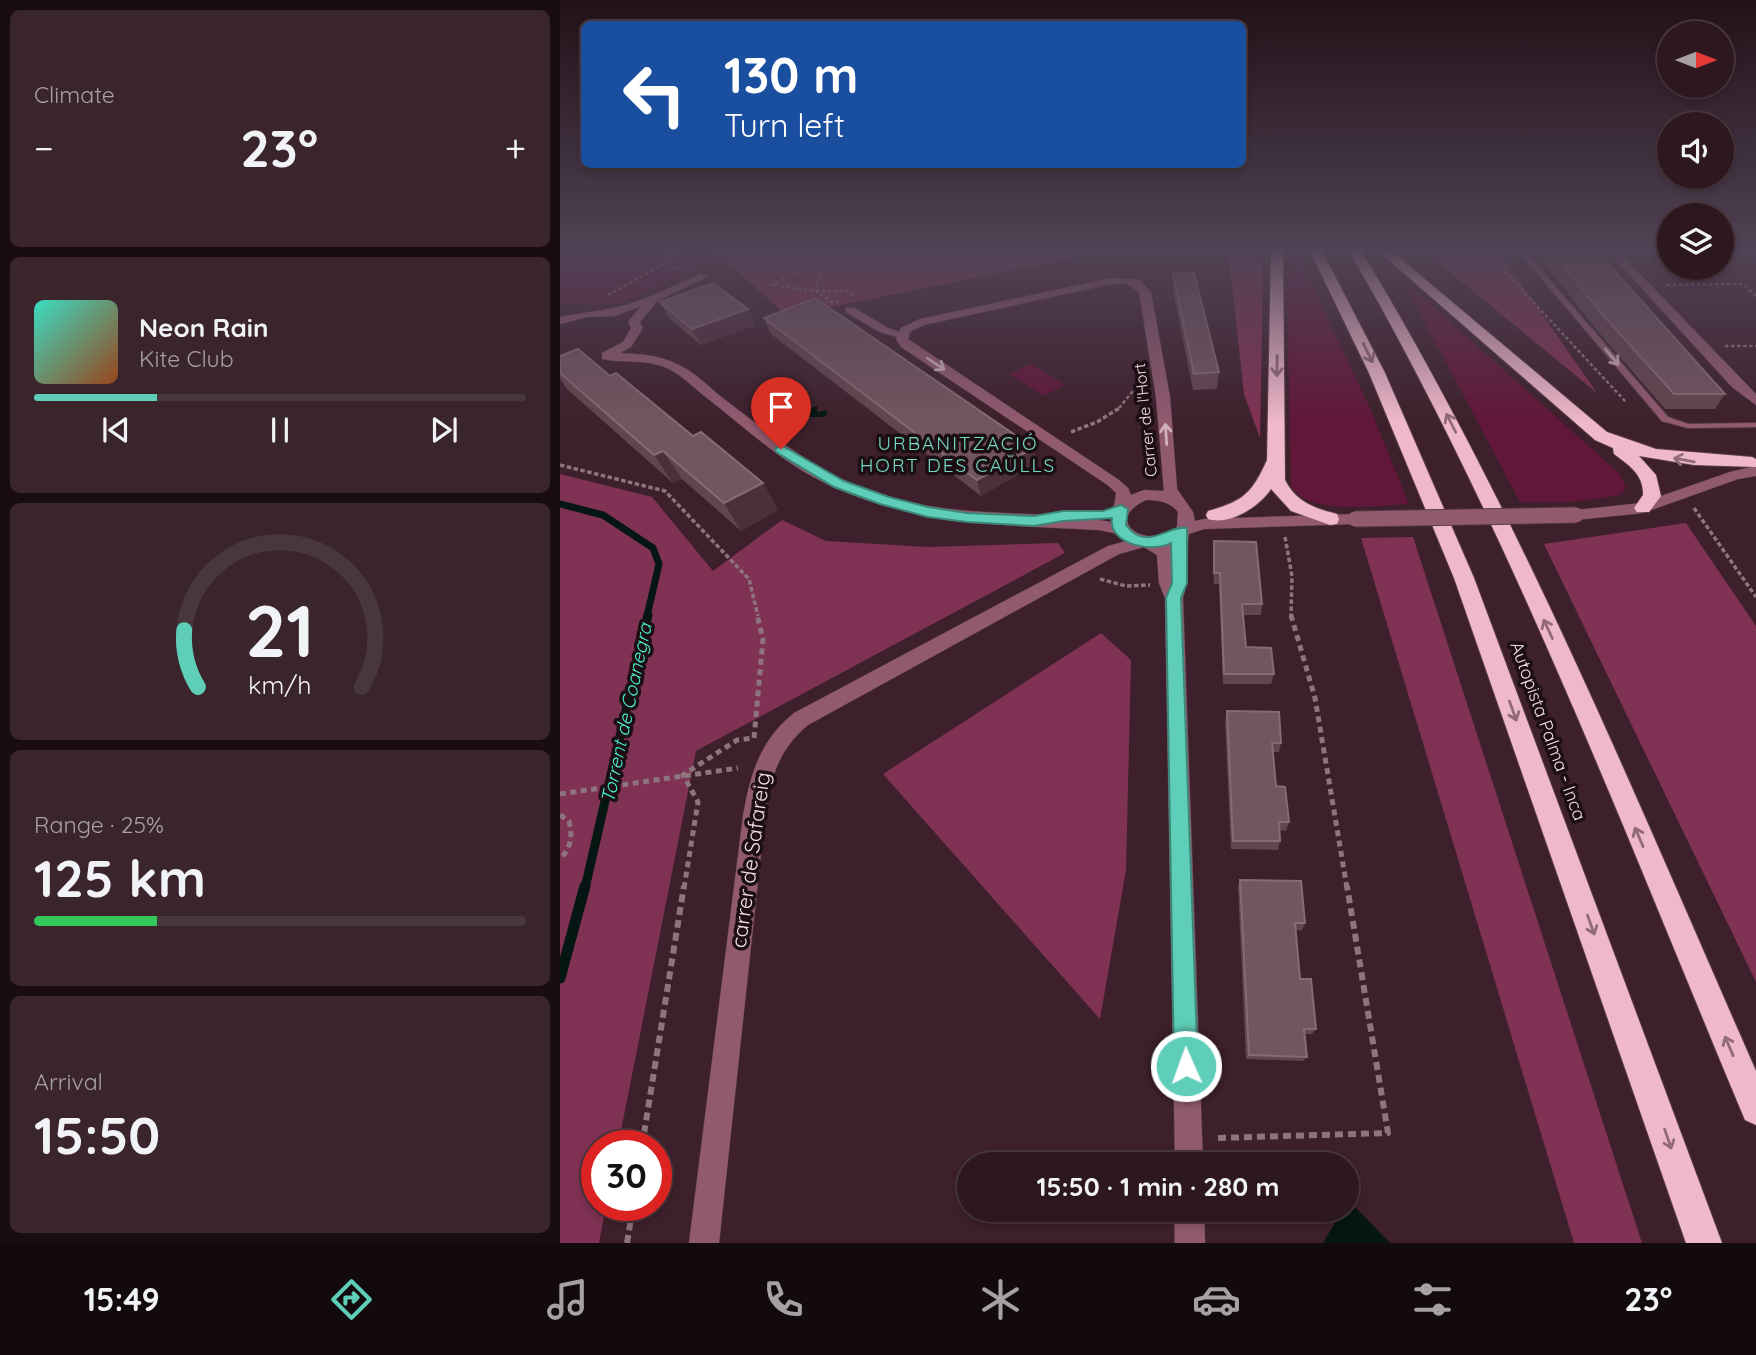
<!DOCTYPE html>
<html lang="en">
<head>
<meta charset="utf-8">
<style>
	body { margin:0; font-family:Quicksand,sans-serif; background:#3a252d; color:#f1f3f6; height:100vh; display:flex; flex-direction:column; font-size:26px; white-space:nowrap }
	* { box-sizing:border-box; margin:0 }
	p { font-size:23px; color:#a7a0a5 }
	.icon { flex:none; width:38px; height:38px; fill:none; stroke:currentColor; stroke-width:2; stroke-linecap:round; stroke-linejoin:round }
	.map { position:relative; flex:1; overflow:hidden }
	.side { display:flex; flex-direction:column; gap:10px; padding:10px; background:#190d12; width:560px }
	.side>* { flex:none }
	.guide { position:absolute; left:21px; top:21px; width:665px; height:147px; border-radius:10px; box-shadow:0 4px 10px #0003,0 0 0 2px #49373e; background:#1a4fa0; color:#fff; overflow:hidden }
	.needle { width:46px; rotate:90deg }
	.controls { position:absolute; left:1097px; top:21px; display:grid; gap:14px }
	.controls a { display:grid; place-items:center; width:77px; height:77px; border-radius:50%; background:#2e1820; box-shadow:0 4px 10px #0003,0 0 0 2px #49373e; font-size:35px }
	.speed { position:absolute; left:21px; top:1130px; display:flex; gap:14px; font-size:35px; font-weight:700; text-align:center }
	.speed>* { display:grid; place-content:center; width:91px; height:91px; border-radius:50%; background:#2e1820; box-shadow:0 4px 10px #0003,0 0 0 2px #49373e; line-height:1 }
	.speed .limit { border:10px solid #d22; background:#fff; color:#111 }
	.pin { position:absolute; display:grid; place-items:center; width:60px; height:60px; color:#fff; margin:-72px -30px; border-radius:50% 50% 50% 0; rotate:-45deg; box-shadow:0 0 7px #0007 }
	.pin .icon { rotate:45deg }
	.me { position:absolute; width:77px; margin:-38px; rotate:358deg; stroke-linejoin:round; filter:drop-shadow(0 0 5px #0008) }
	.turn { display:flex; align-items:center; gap:24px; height:147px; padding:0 28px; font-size:32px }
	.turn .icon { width:91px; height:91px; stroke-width:2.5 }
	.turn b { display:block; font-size:49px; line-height:60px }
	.big { font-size:52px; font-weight:700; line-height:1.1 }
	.side .card { flex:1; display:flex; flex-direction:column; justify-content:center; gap:10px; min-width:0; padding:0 24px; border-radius:10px; background:#3a252d }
	.side .dial { align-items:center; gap:0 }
	.dial svg { height:182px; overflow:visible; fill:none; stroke:#49373e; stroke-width:7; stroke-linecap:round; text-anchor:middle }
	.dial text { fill:#f1f3f6; stroke:none }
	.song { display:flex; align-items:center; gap:21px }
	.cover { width:84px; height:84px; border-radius:10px; background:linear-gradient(135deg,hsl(170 70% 55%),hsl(20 70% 35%)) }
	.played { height:7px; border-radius:4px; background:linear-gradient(90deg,#5eceb8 25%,#49373e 25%) }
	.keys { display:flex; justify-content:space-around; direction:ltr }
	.heat { display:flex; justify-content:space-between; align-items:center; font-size:38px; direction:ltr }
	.charge { height:10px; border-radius:5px; background:linear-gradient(90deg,#34c759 25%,#49373e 0) }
	.trip { position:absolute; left:397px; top:1152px; width:402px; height:70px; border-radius:35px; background:#2e1820; box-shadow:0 4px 10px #0003,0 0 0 2px #49373e; font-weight:700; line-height:70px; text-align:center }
	.menu { display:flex; height:112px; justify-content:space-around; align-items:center; background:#120a0d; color:#a7a0a5 }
	.menu .icon { width:49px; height:49px }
	.menu .current { color:#5eceb8 }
	.menu b { font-size:32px; color:#f1f3f6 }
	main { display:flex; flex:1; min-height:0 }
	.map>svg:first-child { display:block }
</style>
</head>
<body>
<main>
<section class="side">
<div class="card"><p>Climate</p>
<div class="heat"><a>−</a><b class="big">23°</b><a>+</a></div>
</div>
<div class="card">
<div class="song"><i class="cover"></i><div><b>Neon Rain</b><p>Kite Club</p></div></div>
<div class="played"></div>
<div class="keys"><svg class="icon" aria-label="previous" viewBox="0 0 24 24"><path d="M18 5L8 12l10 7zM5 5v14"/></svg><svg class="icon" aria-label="pause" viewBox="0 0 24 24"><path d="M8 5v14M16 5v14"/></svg><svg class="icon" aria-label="next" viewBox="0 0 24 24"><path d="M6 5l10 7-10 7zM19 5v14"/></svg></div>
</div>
<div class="card dial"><svg viewBox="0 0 100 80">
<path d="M14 69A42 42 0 1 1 86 69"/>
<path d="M14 69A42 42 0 0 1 8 44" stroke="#5eceb8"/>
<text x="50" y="56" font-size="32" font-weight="700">21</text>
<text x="50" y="72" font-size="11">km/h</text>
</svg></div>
<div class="card"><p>Range · 25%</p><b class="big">125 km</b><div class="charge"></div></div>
<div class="card"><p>Arrival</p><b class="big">15:50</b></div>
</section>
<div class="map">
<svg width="1196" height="1243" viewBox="0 0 1196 1243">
	<rect width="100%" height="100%" fill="#3d202b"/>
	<path fill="#61173a" d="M0,249H153L163,257L59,304H0Z
		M736,252L809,406L849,504C817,505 749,517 731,486L727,287Z
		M842,279L1060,474L1066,488L1060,495L1010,502H960Z
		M471,364L505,385L484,396L449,374Z"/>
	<path fill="#803254" d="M153,249H558L270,307L223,312Z
		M668,249H700L703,272L700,438L684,394Z
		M862,249H937L1037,393Z
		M0,474L92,497L153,571L222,520L266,541L368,547L498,543L505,553L136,751L58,1146H37V1206H46L39,1243H0Z
		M1126,523L1196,626V982L984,544Z
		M853,537L1082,1243H1014L801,538Z
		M541,633L571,660L566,870L540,1019L323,774Z"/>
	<path fill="#061612" d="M228,384L246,394L247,403L240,406L244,410L258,406L257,412L266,410L268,413L264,417H240V414C230,412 219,408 211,402L216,400L210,395L214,393L212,390Z
		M788,1200L830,1243H763L783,1209H788Z"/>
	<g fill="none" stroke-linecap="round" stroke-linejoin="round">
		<path stroke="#061612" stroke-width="7" d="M0,504L43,515L93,548L99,564L87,616"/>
		<path stroke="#061612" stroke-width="9" d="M25,888L88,615"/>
		<path stroke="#061612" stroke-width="11" d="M0,978L25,886"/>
		<defs>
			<path id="service" d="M957,249H963L1108,417L1128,424L1196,423V427L1128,428L1102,421Z"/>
			<path id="pedestrian" d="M286,308H294L328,328L347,335L342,338L320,332L286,312Z"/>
			<path id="minor" d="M1046,249H1056L1196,394V405L1172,387Z
				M140,274L149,276L97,301L80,322L83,328L71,347L60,353C80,354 99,355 117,364C134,371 150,388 164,399C209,433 251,468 303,488C387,522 467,507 551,522C552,511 555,504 556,493L549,486L341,347L336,339L341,328L360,319L551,278L579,280L591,292L610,397L617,489L633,512L635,521L644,519L795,514L803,519L795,524L644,529L629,534L628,540L627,581L623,598L643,1164H615L605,598L599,583L597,555L584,547L559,554L248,725C218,750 210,779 205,816L159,1243H129L183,816C190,775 200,740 234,713L548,546L566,541L558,534L539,530C444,525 346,525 259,480C218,459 183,426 147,398C135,389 123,376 109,369C87,358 65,364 42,359V353L63,342L71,328L68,322L81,306L55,316L27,317L0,324V317C15,314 28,312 43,310C77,305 109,288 140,274ZM566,283L579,292L596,397L604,491L584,490L571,495L568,488L559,480L348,339L350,332L364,325L551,284ZM586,500C599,500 610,502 618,512L617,527C589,552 540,521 586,500Z
				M1196,466V476L1178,479L1083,513L1016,520L1008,515L1016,510L1081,503L1170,472Z
				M614,1209H644L645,1243H615Z"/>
			<path id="motorway" d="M711,249H723L725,480C736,502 754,508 777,514L779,519L777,524L770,525L731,511L711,489C700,506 670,526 648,519L646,515L648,511C684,501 692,493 707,460Z
				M749,249H761L825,373L914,578L1162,1243H1126L894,578L809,373Z
				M788,249H800C958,509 1074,794 1196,1071V1125L1185,1120C1063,829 947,522 788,249Z
				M816,249H829L1047,432L1096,449L1192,457L1196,459V467L1134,465L1079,456L1096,475L1101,496L1089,512H1077L1074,508L1083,495C1084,475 1069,465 1054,454L1053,448L1035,440Z"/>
		</defs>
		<use href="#service" stroke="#5a3e49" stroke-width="2"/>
		<use href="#pedestrian" stroke="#5a3e49" stroke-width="2"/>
		<use href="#minor" stroke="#5a3e49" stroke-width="1"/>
		<use href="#motorway" stroke="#5a3e49" stroke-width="2"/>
		<path stroke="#8d747d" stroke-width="2.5" stroke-dasharray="3.5 2.5" stroke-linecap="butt" d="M107,249L121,261L115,271
			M265,249L256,291L271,302H278
			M924,249L1066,402
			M262,260L211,285L256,291H289L294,296
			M1107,285L1183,284L1196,296
			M48,295L104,264L111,259L112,252
			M1165,346H1196
			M559,408L573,391"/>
		<path stroke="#8d747d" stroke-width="3.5" stroke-dasharray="4.5 2.5" stroke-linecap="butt" d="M511,432L537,422L561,407
			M0,465L105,491L189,579L198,616
			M1134,508L1196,597
			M725,537L732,576L731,616
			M540,579L566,586L590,585"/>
		<path stroke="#8d747d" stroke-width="5" stroke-dasharray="6 4.5" stroke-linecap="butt" d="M731,615L755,698L787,888
			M0,794L178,768
			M0,815L9,821C13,836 11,848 0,859
			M124,888L138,802L123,775L177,740L194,738L203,639L197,615"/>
		<path stroke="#8d747d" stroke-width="6" stroke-dasharray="8 5" stroke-linecap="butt" d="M658,1138L828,1133L787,886
			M82,1146L124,886
			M67,1243L73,1206"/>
		<use href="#service" fill="#915a6f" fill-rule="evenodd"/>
		<use href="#pedestrian" fill="#915a6f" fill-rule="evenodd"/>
		<use href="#minor" fill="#915a6f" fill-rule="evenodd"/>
		<use href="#motorway" fill="#f0b8cb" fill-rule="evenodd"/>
		<defs>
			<path id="minor-bridge" d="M795,519L1016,515"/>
		</defs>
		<use href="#minor-bridge" stroke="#5a3e49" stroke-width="17" stroke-linecap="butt"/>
		<use href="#minor-bridge" stroke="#915a6f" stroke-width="15"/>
	</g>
	<path fill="#63454f" d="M973,249H1035L1165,394L1155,409H1105L1035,328Z
		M613,274L659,372L657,389L633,390L613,290Z
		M100,302L188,309L195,325L141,345L109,318Z
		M204,318L477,464L421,496L211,334Z
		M0,356L50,376L133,436L203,483L218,510L181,531L122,479L113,483L7,389L0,379Z
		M654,541L702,604L701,615H683L686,647L714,674L711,684H663L659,584H654L653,552Z
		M667,711L721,743L719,752H713L716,786L729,822L726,831L720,830V841L718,850L671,849L665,721Z
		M680,880L745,923L742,930H735L740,979L756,1029L752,1034H745L747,1057L743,1061L686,1059L678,887Z"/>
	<path fill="#4d2f3a" d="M188,309L195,325L141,345L132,329Z
		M474,448L477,464L421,496L417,480Z
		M103,451L122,479L113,483L94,455Z
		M203,483L218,510L181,531L164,503Z"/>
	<path fill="#72555f" stroke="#866a74" stroke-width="2" d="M990,249H1035L1165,394H1114L1042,314Z
		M634,273L659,372L634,374L613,274Z
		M153,283L188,309L132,329L100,302Z
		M255,298L474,448L417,480L204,318Z
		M18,349L50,376L56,373L133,436L141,432L203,483L164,503L103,451L94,455L0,373V356Z
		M654,541L696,542L702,604H682L686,647L711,648L714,674H664L660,573H654Z
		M667,711L719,712L721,743H712L716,786L725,787L729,822H719L720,841H673Z
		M680,880L741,881L745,923H735L740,979H751L756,1029H744L747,1057L689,1055Z"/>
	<defs><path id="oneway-shaft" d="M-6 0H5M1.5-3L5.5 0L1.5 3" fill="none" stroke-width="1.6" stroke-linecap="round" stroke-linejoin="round" transform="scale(1.75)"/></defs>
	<g stroke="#916c78">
		<use href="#oneway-shaft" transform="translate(808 353) rotate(64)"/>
		<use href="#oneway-shaft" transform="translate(717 366) rotate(91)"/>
		<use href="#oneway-shaft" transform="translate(891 423) rotate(-117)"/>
		<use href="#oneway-shaft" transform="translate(1124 460) rotate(-170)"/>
		<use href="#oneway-shaft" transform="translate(988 629) rotate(-115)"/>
		<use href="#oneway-shaft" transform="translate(953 711) rotate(70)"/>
		<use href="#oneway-shaft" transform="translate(1079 837) rotate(-113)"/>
		<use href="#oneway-shaft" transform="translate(1031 925) rotate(70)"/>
		<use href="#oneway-shaft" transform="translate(1169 1046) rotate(-113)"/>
		<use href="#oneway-shaft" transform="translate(1108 1139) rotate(71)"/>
	</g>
	<g stroke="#d0b0bc">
		<use href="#oneway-shaft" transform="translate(1052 357) rotate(50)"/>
		<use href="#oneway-shaft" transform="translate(376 364) rotate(34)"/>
		<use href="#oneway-shaft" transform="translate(606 434) rotate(-94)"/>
	</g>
	<linearGradient id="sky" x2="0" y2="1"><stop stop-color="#221218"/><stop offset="0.59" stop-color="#514255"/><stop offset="1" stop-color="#514255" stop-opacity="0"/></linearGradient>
	<rect width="1196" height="423" fill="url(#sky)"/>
	<path fill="#5eceb8" stroke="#3d8678" stroke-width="2" d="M221,445L284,481L329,497L368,507L407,513L474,516L503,511H543L561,505L568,509L566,525C587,553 608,524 627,528V583L621,598L638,1066L635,1074L626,1078L618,1074L614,1066L606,598L612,583L611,543C593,553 548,545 552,518L503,521L474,526L407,522L368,517L320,504L274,487L216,452L215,449Z"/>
	<g text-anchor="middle" stroke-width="7" stroke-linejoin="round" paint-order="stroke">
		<g font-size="16" fill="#f2dee5" stroke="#1c0f13">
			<text transform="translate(585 420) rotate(-96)" y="6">Carrer de l'Hort</text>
		</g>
		<g font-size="18" fill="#f2dee5" stroke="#1c0f13">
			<text transform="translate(988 731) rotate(70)" y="6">Autopista Palma - Inca</text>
		</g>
		<g font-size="19" letter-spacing="2" fill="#75d9c4" stroke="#1c0f13">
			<text x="398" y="450">URBANITZACIÓ<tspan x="398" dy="22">HORT DES CAÜLLS</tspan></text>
		</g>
		<g font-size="19" font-style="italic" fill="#49f5d7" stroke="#1c0f13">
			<text transform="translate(66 713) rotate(-78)" y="7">Torrent de Coanegra</text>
		</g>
		<g font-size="21" fill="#f2dee5" stroke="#1c0f13">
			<text transform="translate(191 860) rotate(-82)" y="7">carrer de Safareig</text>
		</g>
	</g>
</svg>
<div class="controls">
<a><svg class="needle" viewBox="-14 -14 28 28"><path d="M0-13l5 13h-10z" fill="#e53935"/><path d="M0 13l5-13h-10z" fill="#a7a0a5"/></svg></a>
<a><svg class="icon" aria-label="sound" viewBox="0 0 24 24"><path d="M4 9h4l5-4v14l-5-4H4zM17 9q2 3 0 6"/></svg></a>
<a><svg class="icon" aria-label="layers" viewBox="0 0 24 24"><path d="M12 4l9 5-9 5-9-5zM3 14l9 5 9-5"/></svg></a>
</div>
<div class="speed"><div class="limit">30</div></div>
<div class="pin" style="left:221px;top:449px;background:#d93025"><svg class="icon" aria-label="arrive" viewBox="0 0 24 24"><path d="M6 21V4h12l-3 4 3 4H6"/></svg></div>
<svg class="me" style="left:626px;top:1066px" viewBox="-20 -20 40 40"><circle r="17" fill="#5eceb8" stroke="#fff" stroke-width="3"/><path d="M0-11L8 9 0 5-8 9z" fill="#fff"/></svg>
<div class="trip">15:50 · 1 min · 280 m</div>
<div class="guide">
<div class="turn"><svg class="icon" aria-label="left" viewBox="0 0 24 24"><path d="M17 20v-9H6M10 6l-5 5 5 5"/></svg><div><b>130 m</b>Turn left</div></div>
</div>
</div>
</main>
<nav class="menu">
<b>15:49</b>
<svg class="icon current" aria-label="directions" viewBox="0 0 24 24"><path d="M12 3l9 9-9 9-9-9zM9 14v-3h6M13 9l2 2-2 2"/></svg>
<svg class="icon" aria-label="music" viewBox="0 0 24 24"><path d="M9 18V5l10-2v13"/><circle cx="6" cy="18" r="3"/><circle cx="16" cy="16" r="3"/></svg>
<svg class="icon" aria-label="phone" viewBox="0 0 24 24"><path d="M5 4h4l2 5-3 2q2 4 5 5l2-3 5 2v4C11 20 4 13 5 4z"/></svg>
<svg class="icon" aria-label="climate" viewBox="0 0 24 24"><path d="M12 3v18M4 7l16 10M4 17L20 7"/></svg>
<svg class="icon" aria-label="car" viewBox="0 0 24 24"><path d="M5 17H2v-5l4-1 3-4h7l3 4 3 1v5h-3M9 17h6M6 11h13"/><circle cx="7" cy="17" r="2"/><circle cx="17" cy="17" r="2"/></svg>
<svg class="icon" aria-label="filters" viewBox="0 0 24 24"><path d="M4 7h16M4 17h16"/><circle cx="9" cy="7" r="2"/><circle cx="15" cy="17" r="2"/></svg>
<b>23°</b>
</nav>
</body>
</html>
